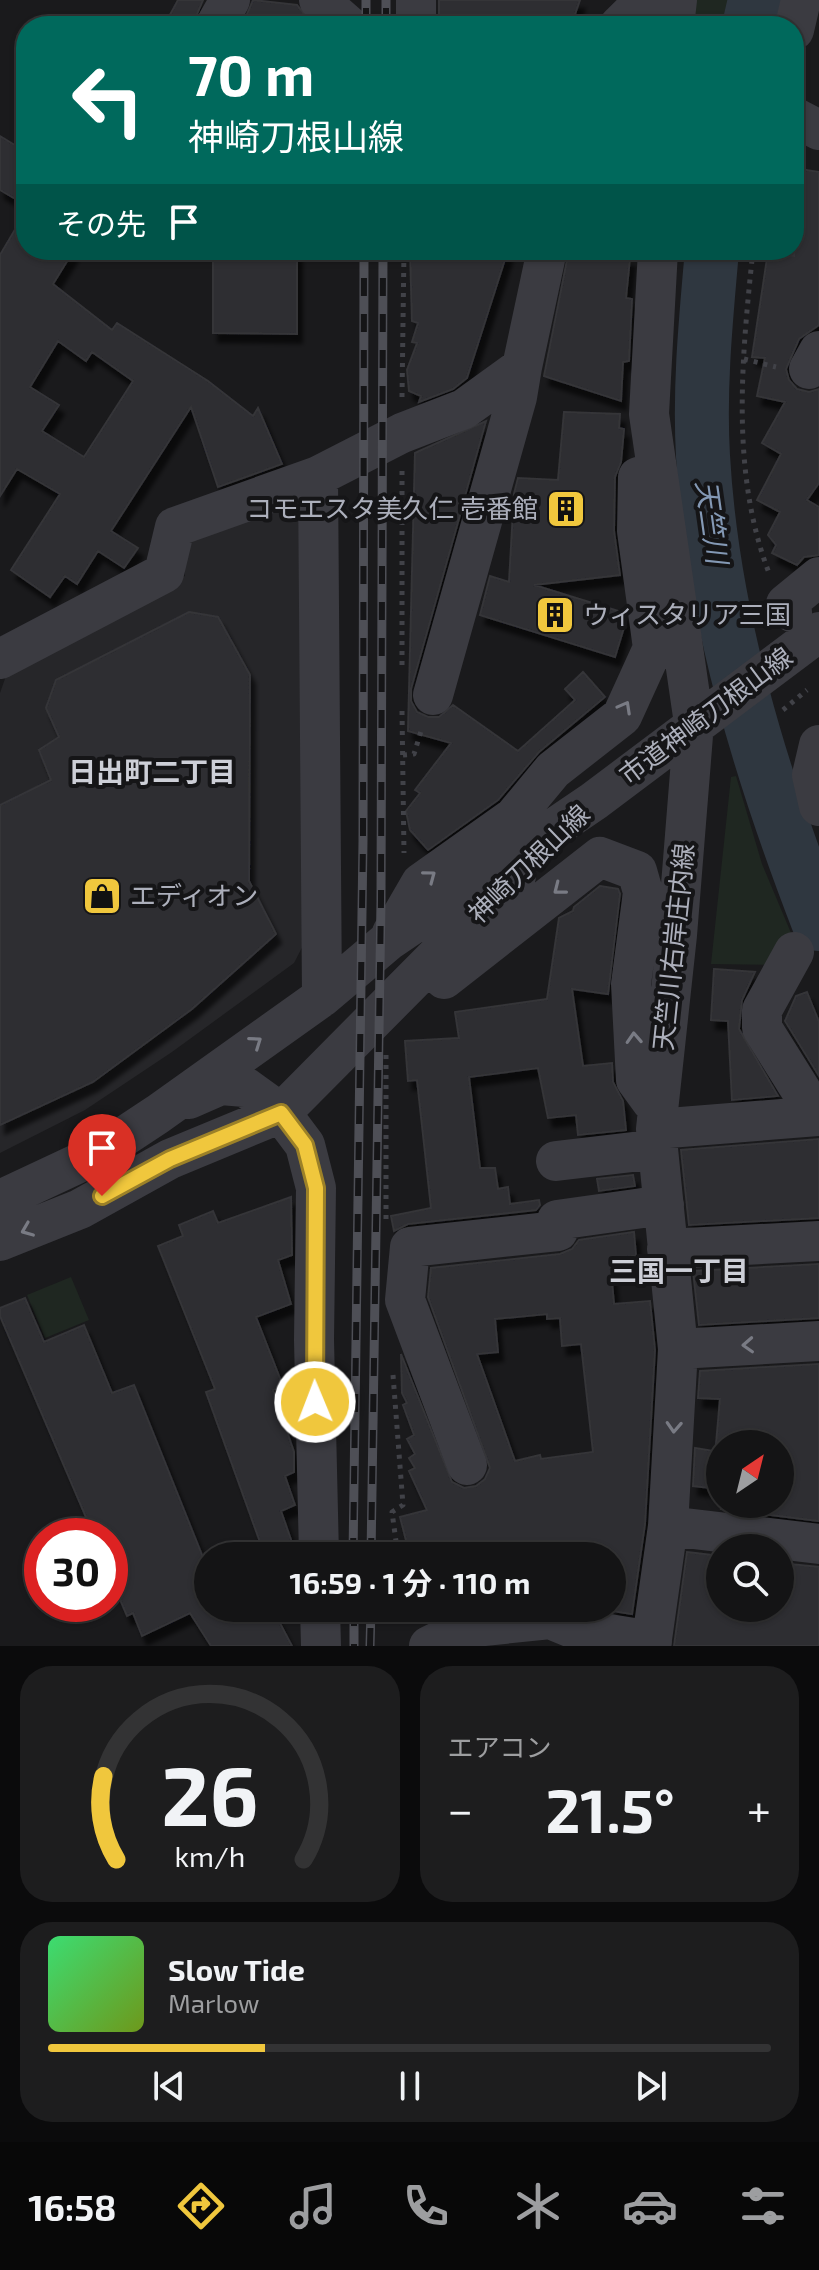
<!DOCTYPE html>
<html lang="ja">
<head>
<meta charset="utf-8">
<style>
	body { margin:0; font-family:"Exo 2","Noto Sans JP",sans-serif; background:#1d1d1e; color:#f1f3f6; height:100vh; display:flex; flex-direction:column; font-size:30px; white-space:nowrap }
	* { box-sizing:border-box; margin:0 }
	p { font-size:26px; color:#9d9ea0 }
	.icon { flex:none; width:44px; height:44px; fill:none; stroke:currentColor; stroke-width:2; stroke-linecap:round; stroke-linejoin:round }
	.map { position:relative; height:1646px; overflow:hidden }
	.panel { display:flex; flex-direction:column; gap:20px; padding:20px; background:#0b0b0c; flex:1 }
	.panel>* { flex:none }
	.top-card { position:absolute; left:16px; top:16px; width:788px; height:244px; border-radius:32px; box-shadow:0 2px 6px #0004,0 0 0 2px #333334; background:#00695c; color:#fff; overflow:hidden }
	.needle { width:52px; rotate:35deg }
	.fabs { position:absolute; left:706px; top:1430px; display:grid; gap:16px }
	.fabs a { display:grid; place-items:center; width:88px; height:88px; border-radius:50%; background:#141415; box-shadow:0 2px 6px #0004,0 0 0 2px #333334; font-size:40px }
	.speed { position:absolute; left:24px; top:1518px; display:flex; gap:16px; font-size:40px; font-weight:700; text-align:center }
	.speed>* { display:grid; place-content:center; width:104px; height:104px; border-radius:50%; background:#141415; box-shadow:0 2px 6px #0004,0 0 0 2px #333334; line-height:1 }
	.speed .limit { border:12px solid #d22; background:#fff; color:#111 }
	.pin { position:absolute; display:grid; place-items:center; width:68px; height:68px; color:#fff; margin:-82px -34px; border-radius:50% 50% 50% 0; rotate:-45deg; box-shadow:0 0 8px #0007 }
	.pin .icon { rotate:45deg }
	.me { position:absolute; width:88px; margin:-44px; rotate:359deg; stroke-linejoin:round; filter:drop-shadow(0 0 6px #0008) }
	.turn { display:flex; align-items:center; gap:28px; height:168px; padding:0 40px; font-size:36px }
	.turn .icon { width:104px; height:104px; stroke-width:2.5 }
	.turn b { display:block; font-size:56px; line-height:68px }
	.then { display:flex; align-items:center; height:76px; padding:0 40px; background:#0003; gap:16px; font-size:30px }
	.big { font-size:60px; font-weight:700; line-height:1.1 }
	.panel .tile { flex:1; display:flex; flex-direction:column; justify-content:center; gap:12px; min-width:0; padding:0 28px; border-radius:32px; background:#1d1d1e }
	.panel .dial { align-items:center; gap:0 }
	.dial svg { height:208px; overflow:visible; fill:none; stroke:#333334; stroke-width:7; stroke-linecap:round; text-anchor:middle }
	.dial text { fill:#f1f3f6; stroke:none }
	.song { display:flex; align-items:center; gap:24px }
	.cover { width:96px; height:96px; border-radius:12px; background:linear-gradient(135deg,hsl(140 70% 55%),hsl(80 70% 35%)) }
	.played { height:8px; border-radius:4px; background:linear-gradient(90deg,#f0c73d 30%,#333334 30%) }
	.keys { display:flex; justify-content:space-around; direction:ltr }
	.heat { display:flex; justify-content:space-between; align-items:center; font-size:44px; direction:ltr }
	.panel .tiles { flex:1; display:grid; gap:20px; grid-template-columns:1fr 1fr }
	.tile:last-child { grid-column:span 2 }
	.trip { position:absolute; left:194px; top:1542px; width:432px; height:80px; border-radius:40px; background:#141415; box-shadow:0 2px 6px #0004,0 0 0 2px #333334; font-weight:700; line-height:80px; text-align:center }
	.tabs { display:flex; height:128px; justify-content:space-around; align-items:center; background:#080808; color:#9d9ea0 }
	.tabs .icon { width:56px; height:56px }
	.tabs .selected { color:#f0c73d }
	.tabs b { font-size:36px; color:#f1f3f6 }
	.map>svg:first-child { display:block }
</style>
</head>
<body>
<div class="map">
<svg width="819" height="1646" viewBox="0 0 819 1646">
	<defs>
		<filter id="shadow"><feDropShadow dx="5" dy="9" stdDeviation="2" flood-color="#0009"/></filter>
	</defs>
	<rect width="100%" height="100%" fill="#1a1a1c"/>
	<path fill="#262629" d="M292,499L310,515L309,934L294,963L172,1052L85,1110L0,1153V693L7,673L20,661L185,576L182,544Z"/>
	<path fill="#1f2721" d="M694,0H731L724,26H691Z
		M736,776L762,864L794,940L778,965L711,964L731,777Z
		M71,1277L89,1320L45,1338L27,1295Z"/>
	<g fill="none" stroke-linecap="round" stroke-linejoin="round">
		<path stroke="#2f3740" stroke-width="54" d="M749,26L755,0
			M712,250C706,318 699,387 703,456C712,617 761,774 819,924"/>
	</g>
	<path fill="#2d2d30" stroke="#343438" stroke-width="2" fill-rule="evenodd" filter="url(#shadow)" d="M178,0H203L192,26H164Z
		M253,0L297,5L314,26H242Z
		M439,0H580L571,26H439Z
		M0,136L26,152V205L0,190Z
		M794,168L819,172V325L799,339L786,369L789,380L797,389L809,392L819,389V483L807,500L819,507V555L804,557L797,565L772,553L776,545L768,535L780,512L757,500L781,454L762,443L785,402L757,396L765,358L752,357L768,252L794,256Z
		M26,211V250H74L53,284L112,330L117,323L208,381L253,416L258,408L282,464L218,487L191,407L111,531L138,548L124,568L98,551L77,584L65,576L50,597L11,570L60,494L17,469L0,496V255ZM58,341L86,361L92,352L133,381L84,457L42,431L59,405L30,387Z
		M213,250H297V334L213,333Z
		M410,250H508L467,378L453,389L419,402L421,396L409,391L407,370L417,343L412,342L418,323L412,321Z
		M569,250H622L621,258H630L626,298L632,299L629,361L623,362L621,401L544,376Z
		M564,412L620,414L619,428L624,429L621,462L615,477L614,531L620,575L534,585L625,613L626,621L615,657L480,615L490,576L509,582L514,494L518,478L558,480Z
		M486,421L465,496H462V508L411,689V701L417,712L428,717H439L453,705L518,751L575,700L565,689L583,672L605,697L539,752L498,800L428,850L410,830L406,811L420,793L415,790L451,743L408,731L415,453Z
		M189,612L218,617L250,675L249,881L276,934L192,1009L93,1082L0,1125V805L51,780L39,750L59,737L46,708L56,680Z
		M600,886L618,889L620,894L608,994L572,989L583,1066L612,1063L613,1082L623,1101L626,1130L578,1135L576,1115L548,1118L538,1068L469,1077L480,1168H495L498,1189L508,1187L510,1204L539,1200L540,1205L536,1210L408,1224L394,1231L391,1216L431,1208L417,1080L408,1081L405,1041L459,1038L455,1012L547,999L559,918L573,911L574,907Z
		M714,969L755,972L742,1000L739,1029L778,1096L732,1100L728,1021L711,1020Z
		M807,992L819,1022V1076L785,1021L796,996Z
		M819,1139V1218L689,1225L681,1150Z
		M633,1175L635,1186L599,1191L597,1179Z
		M291,1197L292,1255L278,1260L291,1304L256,1317L283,1386L273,1390L294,1452V1472L285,1476L295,1505L281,1511L294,1548L265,1556L206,1392L215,1389L158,1246L183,1236L179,1225L213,1211L218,1223Z
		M634,1232L636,1256L610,1259L614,1304L650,1301L655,1350L645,1524L632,1614L612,1611V1556H410L400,1517L427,1510L409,1471L415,1468L409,1458L415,1454L407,1439L414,1435L403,1405L407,1403L402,1393L401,1354L452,1482L464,1488L476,1486L485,1479L490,1468L428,1297L431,1268L560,1254L572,1249L579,1240ZM547,1314V1319L560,1318L562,1346L581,1344L593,1452L541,1459L540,1455L515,1461L477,1354L498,1352L495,1319Z
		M819,1264V1318L699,1325L693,1271Z
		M25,1298L44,1342L84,1325L112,1393L134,1385L208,1570V1608H272L292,1646H211L190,1613L142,1636L133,1613L127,1616L110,1576V1536H94L0,1316V1308Z
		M819,1364V1521L721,1509L722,1504H780V1444H716L720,1399L698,1398L700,1371Z
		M695,1448L720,1452V1489L693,1486Z
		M687,1552L720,1556V1608H780V1563L819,1567V1646H674Z"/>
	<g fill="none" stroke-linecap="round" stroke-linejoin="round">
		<path stroke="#414248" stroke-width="5" stroke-dasharray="4 6" stroke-linecap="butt" d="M753,250C742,356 730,471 769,573
			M744,359L776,367
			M402,397L404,250
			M402,471V669
			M783,710L807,690
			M402,711L404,853
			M403,755L414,754L422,728
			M386,1055V1221
			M393,1375L403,1505L392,1512L398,1556
			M405,1608L407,1623"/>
		<path stroke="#3b3b41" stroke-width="40" d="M319,0L349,26
			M416,0V26
			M215,26L230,0
			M619,26L645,0
			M674,26L677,0
			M794,30L801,0
			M794,117L819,130
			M809,369L819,351
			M318,476L322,997
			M792,612L786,604L819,577
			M0,659L164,573L175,527L318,476L402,433L464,409L522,367L547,250
			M433,695L517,397L522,367
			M819,745L812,775L819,806
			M392,933L421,883L514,817L553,770L622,716L653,648L637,531L638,477
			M794,952L762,1010V1028L817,1116
			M444,979L600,857L637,871L643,892L631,984L636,1080L652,1102
			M189,1099L221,1085L245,1087L281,1113L305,1145L316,1188L314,1340L319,1556
			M656,1129L819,1116
			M556,1161L658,1149
			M0,1200L96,1155L158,1114L322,997L388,941L594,801L819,632
			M0,1241L80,1209L170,1159L281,1113L516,876
			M667,1249L819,1241
			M678,1349L819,1341
			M467,1465L405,1300L410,1247L558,1231L557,1220L664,1205
			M668,1526L819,1544
			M320,1608L321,1646
			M429,1646L466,1628L550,1619L572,1628L652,1641
			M651,1646L668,1526L678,1349L656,1129L677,935L694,723L649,414L658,250"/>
		<defs>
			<path id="rail" d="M366,26V0
				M386,26V0
				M353,1556L363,841L364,250
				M371,1556L381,901L383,250
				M354,1608V1646
				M370,1646L371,1608"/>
		</defs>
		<use href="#rail" stroke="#4e4f56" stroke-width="9"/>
		<use href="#rail" stroke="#151517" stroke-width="6" stroke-dasharray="18" stroke-linecap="butt"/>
	</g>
	<defs><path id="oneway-chevron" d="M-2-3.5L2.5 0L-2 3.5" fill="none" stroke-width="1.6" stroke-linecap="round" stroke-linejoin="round" transform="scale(2)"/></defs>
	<g stroke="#797b84">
		<use href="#oneway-chevron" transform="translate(625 707) rotate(-61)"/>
		<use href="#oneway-chevron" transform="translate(430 876) rotate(-37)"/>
		<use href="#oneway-chevron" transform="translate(559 889) rotate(142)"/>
		<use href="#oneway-chevron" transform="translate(634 1038) rotate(-93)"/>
		<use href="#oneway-chevron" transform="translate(256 1042) rotate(-35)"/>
		<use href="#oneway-chevron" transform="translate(27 1230) rotate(158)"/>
		<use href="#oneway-chevron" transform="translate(748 1345) rotate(177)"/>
		<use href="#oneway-chevron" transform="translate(674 1427) rotate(93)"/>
	</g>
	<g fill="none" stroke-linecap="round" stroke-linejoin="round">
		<defs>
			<path id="route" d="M102,1196L170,1159L281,1113L305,1145L316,1188L315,1402"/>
		</defs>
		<use href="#route" stroke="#9c8128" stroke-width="20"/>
		<use href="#route" stroke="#f0c73d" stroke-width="14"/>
	</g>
	<defs>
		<symbol id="building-square" viewBox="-11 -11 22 22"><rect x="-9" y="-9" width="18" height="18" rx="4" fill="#f0c73d" stroke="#151517"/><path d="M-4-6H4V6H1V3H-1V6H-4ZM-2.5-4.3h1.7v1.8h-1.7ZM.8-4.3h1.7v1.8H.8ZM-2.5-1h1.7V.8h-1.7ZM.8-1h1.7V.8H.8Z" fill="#111"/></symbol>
		<symbol id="shop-square" viewBox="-11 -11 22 22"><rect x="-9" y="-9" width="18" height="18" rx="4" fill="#f0c73d" stroke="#151517"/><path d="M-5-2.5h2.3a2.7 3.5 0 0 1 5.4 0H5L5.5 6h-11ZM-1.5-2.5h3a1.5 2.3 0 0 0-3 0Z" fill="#111"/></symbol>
	</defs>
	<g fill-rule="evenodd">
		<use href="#building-square" x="544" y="487" width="44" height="44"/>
		<use href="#building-square" x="533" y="593" width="44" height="44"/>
		<use href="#shop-square" x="80" y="874" width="44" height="44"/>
	</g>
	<g text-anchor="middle" stroke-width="8" stroke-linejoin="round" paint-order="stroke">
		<g font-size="26" fill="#acafbb" stroke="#151517" text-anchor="start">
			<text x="538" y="518" text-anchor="end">コモエスタ美久仁 壱番館</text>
			<text x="583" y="624">ウィスタリア三国</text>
			<text x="130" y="905">エディオン</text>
		</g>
		<g font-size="26" fill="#acafbb" stroke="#151517">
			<text transform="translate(706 716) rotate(-37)" y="9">市道神崎刀根山線</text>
			<text transform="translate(529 864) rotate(-44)" y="9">神崎刀根山線</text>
			<text transform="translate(674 947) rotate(-84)" y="9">天竺川右岸庄内線</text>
		</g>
		<g font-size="28" font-style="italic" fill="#8499b5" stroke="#151517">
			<text transform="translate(712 522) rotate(82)" y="10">天竺川</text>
		</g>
		<g font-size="28" font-weight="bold" fill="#cdcfd7" stroke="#151517">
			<text x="152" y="782">日出町二丁目</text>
			<text x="679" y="1281">三国一丁目</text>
		</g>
	</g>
</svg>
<div class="fabs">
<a><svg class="needle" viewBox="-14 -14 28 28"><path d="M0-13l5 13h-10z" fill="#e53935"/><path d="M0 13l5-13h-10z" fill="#9d9ea0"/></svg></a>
<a><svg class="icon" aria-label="search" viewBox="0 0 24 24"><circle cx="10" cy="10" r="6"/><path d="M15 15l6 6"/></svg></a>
</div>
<div class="speed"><div class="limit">30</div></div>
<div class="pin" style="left:102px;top:1196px;background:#d93025"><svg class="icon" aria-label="arrive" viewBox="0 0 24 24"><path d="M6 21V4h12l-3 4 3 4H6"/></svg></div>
<svg class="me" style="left:315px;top:1402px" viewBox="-20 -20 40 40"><circle r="17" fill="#f0c73d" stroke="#fff" stroke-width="3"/><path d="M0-11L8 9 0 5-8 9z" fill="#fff"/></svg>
<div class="trip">16:59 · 1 分 · 110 m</div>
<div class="top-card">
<div class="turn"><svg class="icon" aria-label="left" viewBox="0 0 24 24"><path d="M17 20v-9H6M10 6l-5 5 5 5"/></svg><div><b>70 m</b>神崎刀根山線</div></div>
<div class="then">その先<svg class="icon" aria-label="arrive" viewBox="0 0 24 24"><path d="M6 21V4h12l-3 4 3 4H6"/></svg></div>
</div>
</div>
<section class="panel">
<div class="tiles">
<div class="tile dial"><svg viewBox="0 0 100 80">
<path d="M14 69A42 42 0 1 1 86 69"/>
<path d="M14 69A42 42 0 0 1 9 37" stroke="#f0c73d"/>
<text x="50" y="56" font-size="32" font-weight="700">26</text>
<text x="50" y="72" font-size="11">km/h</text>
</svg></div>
<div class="tile"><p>エアコン</p>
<div class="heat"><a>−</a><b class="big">21.5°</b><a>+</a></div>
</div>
<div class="tile">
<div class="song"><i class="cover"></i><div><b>Slow Tide</b><p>Marlow</p></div></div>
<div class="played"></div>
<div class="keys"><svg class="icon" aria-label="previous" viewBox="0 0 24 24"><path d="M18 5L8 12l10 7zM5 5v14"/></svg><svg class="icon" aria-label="pause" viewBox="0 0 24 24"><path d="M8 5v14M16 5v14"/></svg><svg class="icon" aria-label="next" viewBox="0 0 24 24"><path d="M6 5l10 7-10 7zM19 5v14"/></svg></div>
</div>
</div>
</section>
<nav class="tabs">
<b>16:58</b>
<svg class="icon selected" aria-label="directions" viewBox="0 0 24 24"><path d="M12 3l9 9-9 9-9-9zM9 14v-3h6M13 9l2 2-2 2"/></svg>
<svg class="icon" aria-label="music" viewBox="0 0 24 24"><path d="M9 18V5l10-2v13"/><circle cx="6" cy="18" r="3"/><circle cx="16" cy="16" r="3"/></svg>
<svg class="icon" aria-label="phone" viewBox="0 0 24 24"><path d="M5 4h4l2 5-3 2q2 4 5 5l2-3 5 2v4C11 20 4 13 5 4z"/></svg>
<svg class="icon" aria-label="climate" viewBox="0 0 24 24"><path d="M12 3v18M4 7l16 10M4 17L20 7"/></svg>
<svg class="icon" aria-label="car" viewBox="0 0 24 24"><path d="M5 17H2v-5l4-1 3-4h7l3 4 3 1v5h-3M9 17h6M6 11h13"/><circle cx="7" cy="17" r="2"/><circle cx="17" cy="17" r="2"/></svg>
<svg class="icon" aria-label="filters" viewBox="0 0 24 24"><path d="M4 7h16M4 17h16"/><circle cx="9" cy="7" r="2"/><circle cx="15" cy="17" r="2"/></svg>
</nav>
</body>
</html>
